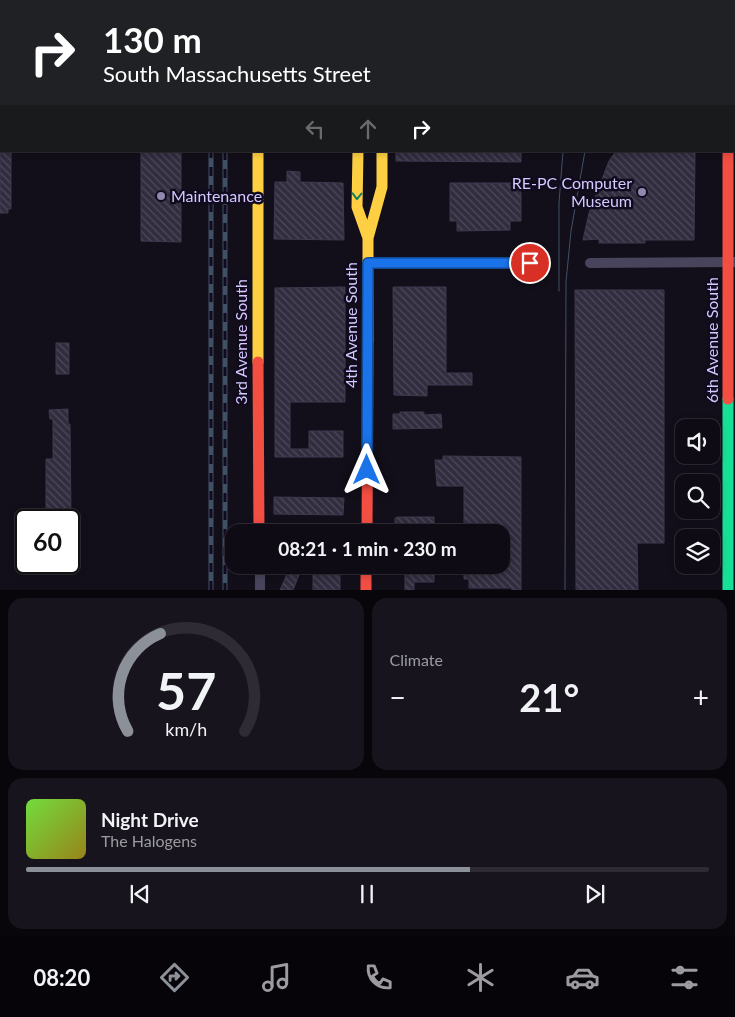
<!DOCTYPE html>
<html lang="en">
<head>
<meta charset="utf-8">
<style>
	body { margin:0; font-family:Lato,sans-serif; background:#17141d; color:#f1f3f6; height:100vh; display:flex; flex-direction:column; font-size:19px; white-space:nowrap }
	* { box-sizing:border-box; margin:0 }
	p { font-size:16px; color:#9b9ba0 }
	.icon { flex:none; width:28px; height:28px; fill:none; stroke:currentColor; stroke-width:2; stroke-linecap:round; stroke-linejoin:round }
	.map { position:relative; height:590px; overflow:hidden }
	.sheet { display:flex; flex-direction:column; gap:8px; padding:8px; background:#08060b; flex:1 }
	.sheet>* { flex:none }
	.banner { position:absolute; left:0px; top:0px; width:735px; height:152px; box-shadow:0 2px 8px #0003,0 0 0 1px #2e2b34; background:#202124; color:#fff; overflow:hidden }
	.controls { position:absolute; left:675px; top:419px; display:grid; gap:10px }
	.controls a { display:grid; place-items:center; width:45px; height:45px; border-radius:10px; background:#0e0b14; box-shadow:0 2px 8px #0003,0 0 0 1px #2e2b34; font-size:25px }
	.speed { position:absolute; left:15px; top:509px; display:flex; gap:10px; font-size:25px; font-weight:700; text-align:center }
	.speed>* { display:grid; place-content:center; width:65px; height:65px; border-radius:50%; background:#0e0b14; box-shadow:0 2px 8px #0003,0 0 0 1px #2e2b34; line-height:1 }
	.speed .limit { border:2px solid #111; border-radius:8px; background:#fff; color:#111 }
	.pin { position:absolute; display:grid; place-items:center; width:42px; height:42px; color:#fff; margin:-21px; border:2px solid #fff; border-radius:50%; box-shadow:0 1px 5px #0007 }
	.me { position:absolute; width:55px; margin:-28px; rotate:0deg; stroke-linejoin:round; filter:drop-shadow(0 0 4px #0008) }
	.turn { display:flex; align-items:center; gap:18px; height:105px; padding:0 20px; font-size:22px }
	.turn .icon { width:65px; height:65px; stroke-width:2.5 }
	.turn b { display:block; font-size:35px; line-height:42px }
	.lanes { display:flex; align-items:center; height:48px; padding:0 20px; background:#0003; justify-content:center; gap:25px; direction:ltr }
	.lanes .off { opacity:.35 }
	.big { font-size:38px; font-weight:700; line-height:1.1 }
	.sheet .widget { flex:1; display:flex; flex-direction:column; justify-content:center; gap:8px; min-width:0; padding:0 18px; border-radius:15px; background:#17141d }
	.sheet .dial { align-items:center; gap:0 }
	.dial svg { height:130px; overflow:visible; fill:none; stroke:#2e2b34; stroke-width:7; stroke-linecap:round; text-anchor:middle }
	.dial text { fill:#f1f3f6; stroke:none }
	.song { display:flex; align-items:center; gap:15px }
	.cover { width:60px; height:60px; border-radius:8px; background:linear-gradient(135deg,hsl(100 70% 55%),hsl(50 70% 35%)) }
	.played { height:5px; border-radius:2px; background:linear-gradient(90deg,#8c9099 65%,#2e2b34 65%) }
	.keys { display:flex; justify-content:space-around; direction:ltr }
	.heat { display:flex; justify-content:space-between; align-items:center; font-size:28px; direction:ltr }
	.sheet .tiles { flex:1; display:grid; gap:8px; grid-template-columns:1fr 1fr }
	.widget:last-child { grid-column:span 2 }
	.trip { position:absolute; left:225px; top:524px; width:285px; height:50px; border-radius:15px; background:#0e0b14; box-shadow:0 2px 8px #0003,0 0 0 1px #2e2b34; font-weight:700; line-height:50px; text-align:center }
	.tabs { display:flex; height:80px; justify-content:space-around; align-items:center; background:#060408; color:#9b9ba0 }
	.tabs .icon { width:35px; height:35px }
	.tabs .active { color:#8c9099 }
	.tabs b { font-size:22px; color:#f1f3f6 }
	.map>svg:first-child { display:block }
</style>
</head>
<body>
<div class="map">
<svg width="735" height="590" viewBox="0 0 735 590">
	<defs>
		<pattern id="building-back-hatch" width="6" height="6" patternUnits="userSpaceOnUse" patternTransform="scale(1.25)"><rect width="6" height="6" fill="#312c3e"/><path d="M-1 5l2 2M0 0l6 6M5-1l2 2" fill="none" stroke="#4e495b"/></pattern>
	</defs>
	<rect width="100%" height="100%" fill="#120f1a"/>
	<path fill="url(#building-back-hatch)" stroke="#40394f" d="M0,151H11V209H8V213H0Z
		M141,151H181V242L141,241Z
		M396,151H521V162L396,161Z
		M616,151H695L694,240H645V243H599V239L583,240L589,213L609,161Z
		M287,171L300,172V182L343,183L344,240L274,239L275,182H287Z
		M450,183H521V221H510V230L457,231V221H450Z
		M345,287V402H290V449H309V431H343V457H275V288Z
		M393,287H446V373H472V385H427V396L394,395Z
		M575,290H664V543H637L638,590H576Z
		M56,343H69V374H56Z
		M68,409V424H70L71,520H46V459H53V419H50L49,410Z
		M400,412H424V415L441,414L442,428L393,429V414H400Z
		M443,456L521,457V590H512V588H469V579H464V565H501V532H464V486H437L435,460H443Z
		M274,497L344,498L343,515L274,514Z
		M398,517H434V532H395V518Z
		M291,565H303L293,590H280Z
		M313,565H340V590H313Z
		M405,565H434V582H414V590H405Z"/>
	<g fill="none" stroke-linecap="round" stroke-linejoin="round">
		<path stroke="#48445b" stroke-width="10" d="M260,1V0
			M368,263H530
			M590,263L734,262
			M260,565V590"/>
		<path stroke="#16e098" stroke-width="11" d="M365,0V1
			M728,399V590"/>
		<path stroke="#ffcf43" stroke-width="11" d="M728,0V1
			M358,151L357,207L368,238
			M368,341V238L382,187V151
			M258,362V151"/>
		<path stroke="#f24e42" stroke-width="11" d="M341,0V1
			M376,0V1
			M728,151V399
			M258,362L259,532
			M367,532L368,341
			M366,565V590"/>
		<path stroke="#405165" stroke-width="1" d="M578,1V0
			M596,1V0
			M559,291V203L563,151
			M565,590L566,282L571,231L585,151"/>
		<defs>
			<path id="rail" d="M218,1V0
				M225,151V590
				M211,590V151"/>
		</defs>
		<use href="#rail" stroke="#405165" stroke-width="5"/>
		<use href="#rail" stroke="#110b1e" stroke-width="3" stroke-dasharray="9" stroke-linecap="butt"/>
	</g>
	<defs><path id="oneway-chevron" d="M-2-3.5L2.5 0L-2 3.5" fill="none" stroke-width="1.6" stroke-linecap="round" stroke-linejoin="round" transform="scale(1.25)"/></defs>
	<use stroke="#148061" href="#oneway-chevron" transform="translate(357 196) rotate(91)"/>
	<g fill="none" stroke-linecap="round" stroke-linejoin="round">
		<defs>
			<path id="route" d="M367,470L368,263H530"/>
		</defs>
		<use href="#route" stroke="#114b97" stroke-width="12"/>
		<use href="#route" stroke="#1a73e8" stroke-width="9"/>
	</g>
	<g fill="#9188af" stroke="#110b1e" stroke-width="2">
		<circle cx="642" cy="192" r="5"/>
		<circle cx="161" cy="196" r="5"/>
	</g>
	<g text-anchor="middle" stroke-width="5" stroke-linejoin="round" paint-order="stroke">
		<g font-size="16" fill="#d5c9ff" stroke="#110b1e" text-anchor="end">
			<text x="632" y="189">RE-PC Computer<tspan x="632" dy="18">Museum</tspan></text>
			<text x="171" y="202" text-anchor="start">Maintenance</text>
		</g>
		<g font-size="16" fill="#d5c9ff" stroke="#110b1e">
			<text transform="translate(351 325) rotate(-90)" y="6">4th Avenue South</text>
			<text transform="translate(712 340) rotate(-90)" y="6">6th Avenue South</text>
			<text transform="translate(241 342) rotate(-90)" y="6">3rd Avenue South</text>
		</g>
	</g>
</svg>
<div class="controls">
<a><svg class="icon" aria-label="sound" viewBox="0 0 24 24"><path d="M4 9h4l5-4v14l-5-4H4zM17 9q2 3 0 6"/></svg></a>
<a><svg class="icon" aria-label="search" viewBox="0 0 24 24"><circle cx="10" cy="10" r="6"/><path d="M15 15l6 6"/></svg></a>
<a><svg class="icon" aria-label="layers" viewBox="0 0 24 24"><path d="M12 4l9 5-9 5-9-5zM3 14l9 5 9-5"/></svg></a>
</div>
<div class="speed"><div class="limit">60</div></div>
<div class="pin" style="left:530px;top:263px;background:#d93025"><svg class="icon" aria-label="arrive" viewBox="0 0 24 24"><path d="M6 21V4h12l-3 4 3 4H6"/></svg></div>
<svg class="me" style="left:367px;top:470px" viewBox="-20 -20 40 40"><path d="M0-17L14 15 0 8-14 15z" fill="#1a73e8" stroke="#fff" stroke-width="4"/></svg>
<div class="trip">08:21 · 1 min · 230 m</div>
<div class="banner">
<div class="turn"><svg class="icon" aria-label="right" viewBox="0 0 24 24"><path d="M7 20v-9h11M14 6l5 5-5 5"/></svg><div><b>130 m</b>South Massachusetts Street</div></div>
<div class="lanes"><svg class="icon off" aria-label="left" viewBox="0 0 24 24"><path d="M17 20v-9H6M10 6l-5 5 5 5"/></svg><svg class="icon off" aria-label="ahead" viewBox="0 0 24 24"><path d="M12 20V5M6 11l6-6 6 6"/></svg><svg class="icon" aria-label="right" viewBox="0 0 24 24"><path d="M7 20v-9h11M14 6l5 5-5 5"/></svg></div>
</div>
</div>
<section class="sheet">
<div class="tiles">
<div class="widget dial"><svg viewBox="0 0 100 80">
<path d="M14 69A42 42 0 1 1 86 69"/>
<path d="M14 69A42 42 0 0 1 34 9" stroke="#8c9099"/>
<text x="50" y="56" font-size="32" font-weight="700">57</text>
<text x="50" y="72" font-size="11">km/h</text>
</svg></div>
<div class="widget"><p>Climate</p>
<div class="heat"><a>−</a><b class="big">21°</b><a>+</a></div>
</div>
<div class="widget">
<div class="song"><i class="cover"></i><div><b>Night Drive</b><p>The Halogens</p></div></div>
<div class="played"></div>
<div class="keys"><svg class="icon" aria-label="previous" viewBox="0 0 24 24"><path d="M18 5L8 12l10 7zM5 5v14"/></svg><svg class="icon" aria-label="pause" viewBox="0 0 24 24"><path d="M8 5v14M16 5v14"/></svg><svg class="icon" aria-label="next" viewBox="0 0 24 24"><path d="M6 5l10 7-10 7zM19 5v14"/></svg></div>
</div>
</div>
</section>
<nav class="tabs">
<b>08:20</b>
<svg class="icon active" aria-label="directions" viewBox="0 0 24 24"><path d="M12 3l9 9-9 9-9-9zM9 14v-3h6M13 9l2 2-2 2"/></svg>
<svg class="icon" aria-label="music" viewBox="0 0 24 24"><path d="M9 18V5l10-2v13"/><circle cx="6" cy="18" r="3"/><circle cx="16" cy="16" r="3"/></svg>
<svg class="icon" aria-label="phone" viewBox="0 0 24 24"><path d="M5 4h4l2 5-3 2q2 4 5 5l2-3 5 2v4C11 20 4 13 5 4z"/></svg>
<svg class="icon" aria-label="climate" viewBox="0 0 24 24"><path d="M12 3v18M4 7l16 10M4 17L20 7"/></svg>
<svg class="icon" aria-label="car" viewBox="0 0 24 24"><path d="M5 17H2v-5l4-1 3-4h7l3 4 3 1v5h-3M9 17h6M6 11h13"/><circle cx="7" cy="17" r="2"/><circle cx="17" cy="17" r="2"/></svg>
<svg class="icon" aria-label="filters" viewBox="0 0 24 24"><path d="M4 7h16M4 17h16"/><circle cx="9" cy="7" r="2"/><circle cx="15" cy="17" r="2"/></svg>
</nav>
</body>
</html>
